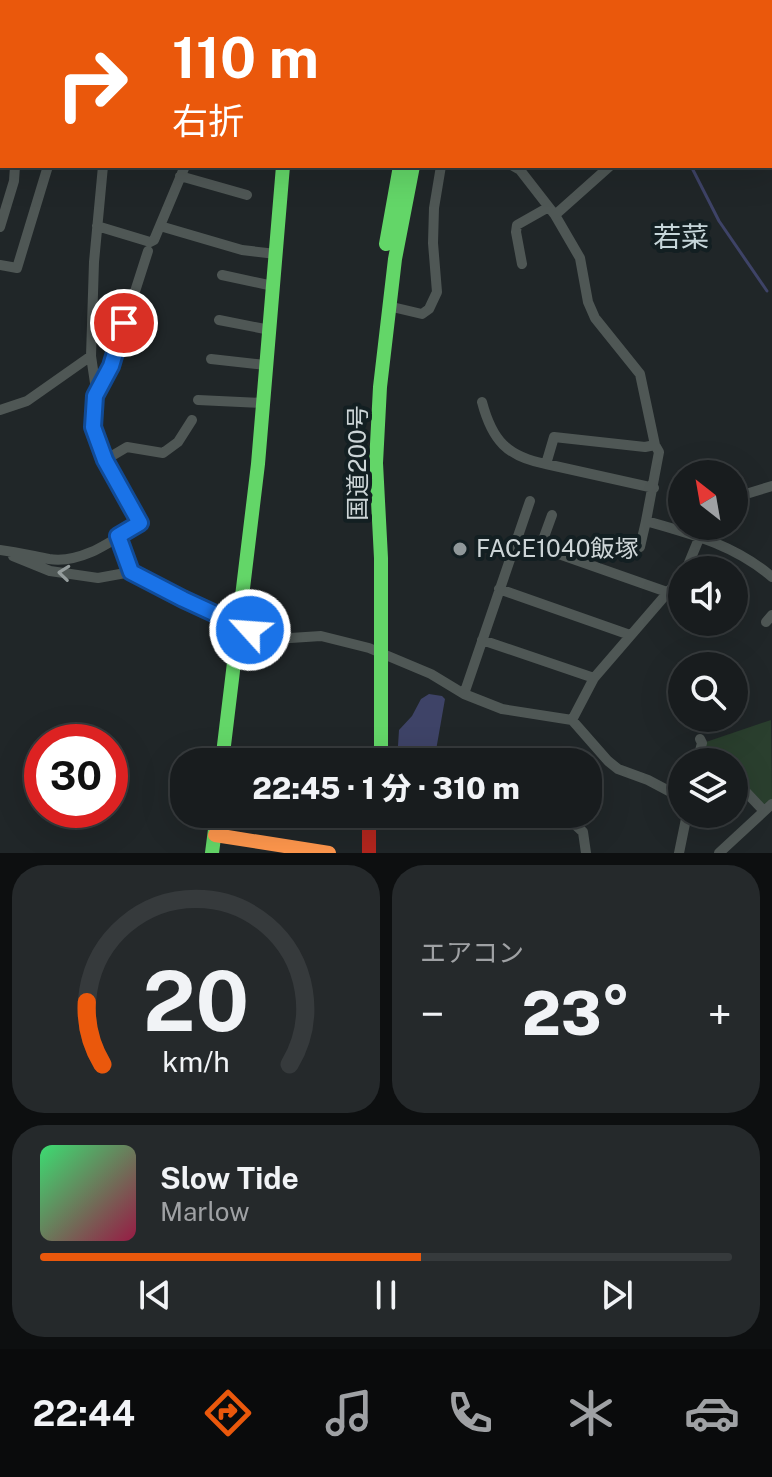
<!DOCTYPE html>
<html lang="ja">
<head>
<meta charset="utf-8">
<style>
	body { margin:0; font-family:"Public Sans","Noto Sans JP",sans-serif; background:#25292b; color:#f1f3f6; height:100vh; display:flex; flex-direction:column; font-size:30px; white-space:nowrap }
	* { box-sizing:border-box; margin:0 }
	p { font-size:26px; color:#9fa1a4 }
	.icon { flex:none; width:44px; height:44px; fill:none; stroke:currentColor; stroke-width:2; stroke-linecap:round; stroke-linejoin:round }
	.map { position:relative; height:853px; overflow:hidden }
	.sheet { display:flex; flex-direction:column; gap:12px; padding:12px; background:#0d0f10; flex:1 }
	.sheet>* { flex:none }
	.guide { position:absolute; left:0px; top:0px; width:772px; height:168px; box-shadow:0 8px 32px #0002,0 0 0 2px #363a3c; background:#ea580c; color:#fff; overflow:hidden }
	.needle { width:52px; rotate:329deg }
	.tools { position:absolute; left:668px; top:460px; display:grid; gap:16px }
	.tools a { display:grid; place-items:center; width:80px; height:80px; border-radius:50%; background:#181c1e; box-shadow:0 8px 32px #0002,0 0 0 2px #363a3c; font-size:40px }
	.speed { position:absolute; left:24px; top:724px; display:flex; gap:16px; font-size:40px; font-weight:700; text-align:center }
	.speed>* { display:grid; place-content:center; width:104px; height:104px; border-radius:50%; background:#181c1e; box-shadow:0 8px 32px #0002,0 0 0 2px #363a3c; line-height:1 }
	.speed .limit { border:12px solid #d22; background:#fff; color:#111 }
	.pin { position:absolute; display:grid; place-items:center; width:68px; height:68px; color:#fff; margin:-34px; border:4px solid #fff; border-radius:50%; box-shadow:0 2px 8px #0007 }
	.me { position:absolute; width:88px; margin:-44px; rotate:296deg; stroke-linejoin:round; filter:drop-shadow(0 0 6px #0008) }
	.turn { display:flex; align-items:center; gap:28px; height:168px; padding:0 40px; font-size:36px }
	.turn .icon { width:104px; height:104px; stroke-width:2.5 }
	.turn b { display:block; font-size:56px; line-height:68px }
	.big { font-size:60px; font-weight:800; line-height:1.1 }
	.sheet .card { flex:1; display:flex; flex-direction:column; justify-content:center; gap:12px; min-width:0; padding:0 28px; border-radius:32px; background:#25292b }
	.sheet .dial { align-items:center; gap:0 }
	.dial svg { height:208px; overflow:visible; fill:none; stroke:#363a3c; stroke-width:7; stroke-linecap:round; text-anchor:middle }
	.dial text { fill:#f1f3f6; stroke:none }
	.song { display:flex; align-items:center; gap:24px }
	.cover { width:96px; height:96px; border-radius:12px; background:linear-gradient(135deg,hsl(140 70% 55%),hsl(340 70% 35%)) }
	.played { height:8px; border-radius:4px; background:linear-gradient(90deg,#ea580c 55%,#363a3c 55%) }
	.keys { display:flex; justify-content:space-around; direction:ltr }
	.heat { display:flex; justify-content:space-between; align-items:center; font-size:44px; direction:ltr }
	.sheet .tiles { flex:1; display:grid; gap:12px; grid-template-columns:1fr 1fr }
	.card:last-child { grid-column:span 2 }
	.trip { position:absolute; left:170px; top:748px; width:432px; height:80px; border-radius:32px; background:#181c1e; box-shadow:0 8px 32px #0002,0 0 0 2px #363a3c; font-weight:800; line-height:80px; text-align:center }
	.tabs { display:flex; height:128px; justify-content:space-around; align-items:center; background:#0a0b0c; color:#9fa1a4 }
	.tabs .icon { width:56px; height:56px }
	.tabs .on { color:#ea580c }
	.tabs b { font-size:36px; color:#f1f3f6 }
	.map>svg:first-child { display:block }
</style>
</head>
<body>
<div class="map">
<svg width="772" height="853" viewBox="0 0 772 853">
	<rect width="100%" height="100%" fill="#202628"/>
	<path fill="#2a3f2e" d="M771,720L772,801L766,807L734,774V762H722L709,748H702L703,743Z"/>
	<path fill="#3e4367" d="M429,694L442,696L445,699L435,756L432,762H397L399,730L412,716L421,699Z"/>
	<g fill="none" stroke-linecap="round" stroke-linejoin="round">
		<path stroke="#3e4367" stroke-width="3" d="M592,0L593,2
			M691,166L719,221L767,291"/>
		<path stroke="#4f5755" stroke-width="10" d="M12,0L13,2
			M47,0L48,2
			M72,0L73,2
			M203,0V2
			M711,0L712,2
			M322,2V0
			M770,36L772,35
			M770,93L772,96
			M0,109L2,110
			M513,166L520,170L555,215L580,258L588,302L595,318L640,374L655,445L659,452L646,521C692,534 735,545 772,577
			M180,176L247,195
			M555,215L610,166
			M97,226L150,242L154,240L185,166
			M160,226L242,250L276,254
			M0,227L14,181L15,166
			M522,264L516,232L517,225L547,208
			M0,265L17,268L48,166
			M222,275L273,286
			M388,306L422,314L429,309L437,292L433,243L434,208L441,166
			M219,320L270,330
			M211,359L266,365
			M95,395L111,366L148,251
			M198,400L263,403
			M482,402C492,440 507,457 546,464
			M0,410L27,401L91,356
			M105,460L127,447L163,453L178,442L192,420
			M654,488L546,464L554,437L645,447L655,445
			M734,502L746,494L772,486
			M118,536L131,572L183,599L226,617
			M516,539L667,592
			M616,539L640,547L646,521
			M540,548L552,515
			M0,550C17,552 33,556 49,559C83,564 113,540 140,523L105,460L93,427L95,383L91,356L94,262L103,166
			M13,556L50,571L98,578L131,572
			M686,570L700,536L707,526
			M499,589L630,635
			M766,622L772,615
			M250,630L275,639L321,636L369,648L431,674L464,694L502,709L572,720L608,761L618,769L648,780L682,798
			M482,640L594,678
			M464,694L530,501
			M572,720L594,678L682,576
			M697,762L702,743L700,739
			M745,791L764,811
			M568,818L583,832L586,853
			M679,853L687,814
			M719,853L772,804"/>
		<path stroke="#63d668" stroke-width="14" d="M443,0V2
			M386,244L400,166
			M222,762L258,464L283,166
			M381,762V558L376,463L380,387L395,259L413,166
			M212,853L217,814"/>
		<path stroke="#ff974d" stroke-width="14" d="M215,835L329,853"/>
		<path stroke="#b3261e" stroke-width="14" d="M294,0V2
			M369,814V853"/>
		<path stroke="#4f5755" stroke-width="10" d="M226,617L250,630"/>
	</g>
	<defs><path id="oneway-chevron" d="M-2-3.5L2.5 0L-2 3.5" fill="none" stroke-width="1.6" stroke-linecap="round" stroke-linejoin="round" transform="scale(2)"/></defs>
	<use stroke="#949c9c" href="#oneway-chevron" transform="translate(64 573) rotate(-174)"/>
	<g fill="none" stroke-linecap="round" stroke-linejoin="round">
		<defs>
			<path id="route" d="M124,323L111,366L95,396L93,427L105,460L140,523L118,536L131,572L183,599L250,630"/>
		</defs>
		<use href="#route" stroke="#114b97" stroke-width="20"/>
		<use href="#route" stroke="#1a73e8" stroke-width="14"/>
	</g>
	<circle fill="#90989a" stroke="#131f22" stroke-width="3" cx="460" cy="549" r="8"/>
	<g text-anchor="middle" stroke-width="8" stroke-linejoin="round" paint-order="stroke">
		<g font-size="24" fill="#cdd5d7" stroke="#131f22">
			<text transform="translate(358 463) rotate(-90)" y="8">国道200号</text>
		</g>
		<g font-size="24" fill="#cdd5d7" stroke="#131f22" text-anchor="start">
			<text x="476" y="557">FACE1040飯塚</text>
		</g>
		<g font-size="28" fill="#c6d6da" stroke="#131f22">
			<text x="681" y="247">若菜</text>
		</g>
	</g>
</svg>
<div class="tools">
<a><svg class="needle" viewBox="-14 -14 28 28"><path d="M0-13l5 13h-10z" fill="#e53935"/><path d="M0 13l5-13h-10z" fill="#9fa1a4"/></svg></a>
<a><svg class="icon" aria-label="sound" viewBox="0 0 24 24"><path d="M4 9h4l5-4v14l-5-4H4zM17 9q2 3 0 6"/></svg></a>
<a><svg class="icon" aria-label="search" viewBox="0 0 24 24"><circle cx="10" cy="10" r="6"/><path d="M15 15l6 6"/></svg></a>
<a><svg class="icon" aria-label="layers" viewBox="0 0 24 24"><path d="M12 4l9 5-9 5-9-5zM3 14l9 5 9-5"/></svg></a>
</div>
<div class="speed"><div class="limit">30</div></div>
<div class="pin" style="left:124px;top:323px;background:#d93025"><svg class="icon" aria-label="arrive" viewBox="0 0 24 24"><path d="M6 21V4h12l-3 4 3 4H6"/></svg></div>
<svg class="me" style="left:250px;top:630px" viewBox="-20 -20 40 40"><circle r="17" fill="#1a73e8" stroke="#fff" stroke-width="3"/><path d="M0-11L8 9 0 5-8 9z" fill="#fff"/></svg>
<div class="trip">22:45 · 1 分 · 310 m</div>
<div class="guide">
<div class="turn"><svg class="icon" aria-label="right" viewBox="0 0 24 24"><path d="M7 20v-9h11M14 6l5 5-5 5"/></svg><div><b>110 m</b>右折</div></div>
</div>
</div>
<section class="sheet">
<div class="tiles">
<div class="card dial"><svg viewBox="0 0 100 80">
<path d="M14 69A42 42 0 1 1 86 69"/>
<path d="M14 69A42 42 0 0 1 8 45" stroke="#ea580c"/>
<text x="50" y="56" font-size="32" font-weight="700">20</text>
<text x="50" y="72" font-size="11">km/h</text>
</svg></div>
<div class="card"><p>エアコン</p>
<div class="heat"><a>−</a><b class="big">23°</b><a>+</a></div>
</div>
<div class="card">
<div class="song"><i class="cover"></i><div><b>Slow Tide</b><p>Marlow</p></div></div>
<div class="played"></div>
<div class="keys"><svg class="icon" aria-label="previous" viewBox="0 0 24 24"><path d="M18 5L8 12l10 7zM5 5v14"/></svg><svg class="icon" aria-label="pause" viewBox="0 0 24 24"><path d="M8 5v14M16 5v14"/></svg><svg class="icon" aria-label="next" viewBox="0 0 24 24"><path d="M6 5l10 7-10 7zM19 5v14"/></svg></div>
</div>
</div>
</section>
<nav class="tabs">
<b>22:44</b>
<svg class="icon on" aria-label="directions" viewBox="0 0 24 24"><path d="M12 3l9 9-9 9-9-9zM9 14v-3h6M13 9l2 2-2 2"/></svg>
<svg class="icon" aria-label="music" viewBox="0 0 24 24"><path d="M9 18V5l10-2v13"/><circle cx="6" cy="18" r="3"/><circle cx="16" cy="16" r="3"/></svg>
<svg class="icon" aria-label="phone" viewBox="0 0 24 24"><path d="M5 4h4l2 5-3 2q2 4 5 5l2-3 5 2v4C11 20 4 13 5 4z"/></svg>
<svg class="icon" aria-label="climate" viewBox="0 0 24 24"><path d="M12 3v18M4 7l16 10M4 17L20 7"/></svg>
<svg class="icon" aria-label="car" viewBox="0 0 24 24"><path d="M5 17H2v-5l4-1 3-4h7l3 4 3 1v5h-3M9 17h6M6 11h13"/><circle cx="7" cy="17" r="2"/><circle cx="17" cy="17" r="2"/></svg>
</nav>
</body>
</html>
